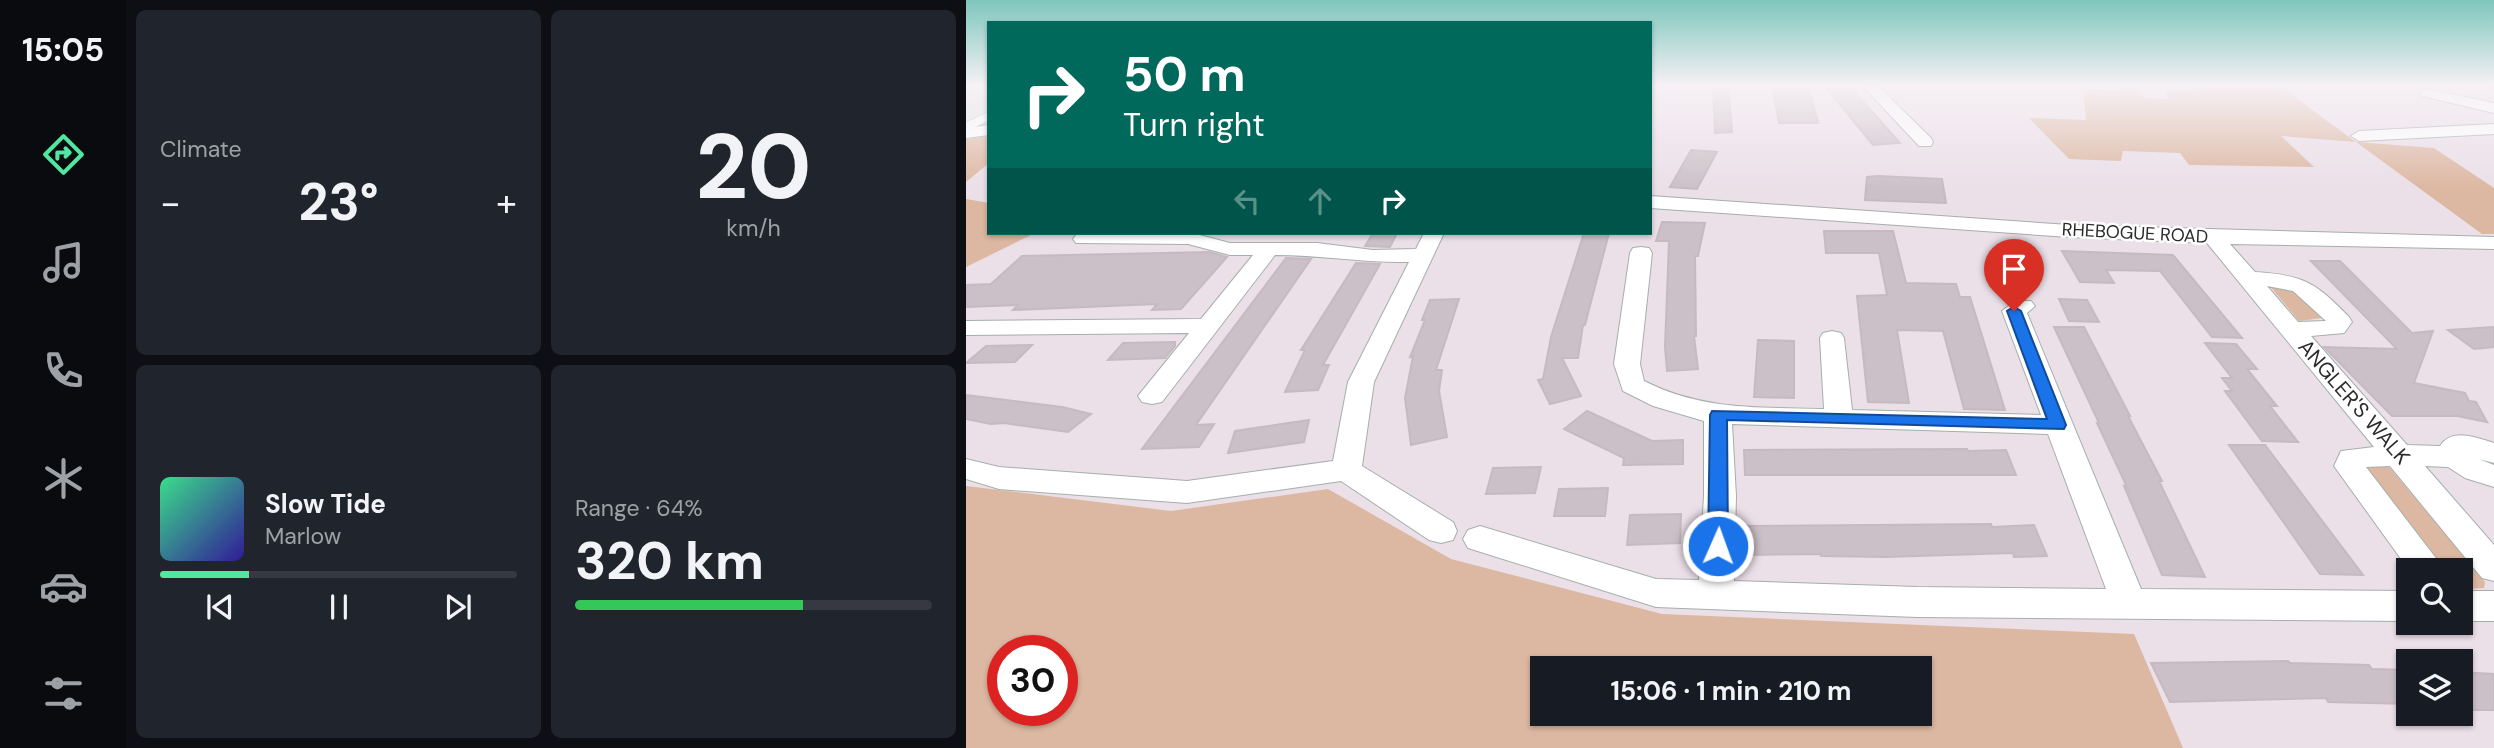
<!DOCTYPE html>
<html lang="en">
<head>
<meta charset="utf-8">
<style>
	body { margin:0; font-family:"DM Sans",sans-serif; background:#20242c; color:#f1f3f6; height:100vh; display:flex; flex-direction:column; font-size:26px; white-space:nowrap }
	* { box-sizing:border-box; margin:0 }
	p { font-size:23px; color:#9ea1a6 }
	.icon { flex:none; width:38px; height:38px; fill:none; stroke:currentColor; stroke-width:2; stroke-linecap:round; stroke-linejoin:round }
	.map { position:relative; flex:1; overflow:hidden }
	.side { display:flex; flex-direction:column; gap:10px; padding:10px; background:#0d0f14; width:840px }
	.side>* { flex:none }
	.hud { position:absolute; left:21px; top:21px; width:665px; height:214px; border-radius:0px; box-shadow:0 2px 5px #0004; background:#00695c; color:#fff; overflow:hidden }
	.tools { position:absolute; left:1430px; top:558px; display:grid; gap:14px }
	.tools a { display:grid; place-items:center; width:77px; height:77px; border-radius:0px; background:#171b24; box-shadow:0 2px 5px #0004; font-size:35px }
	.speed { position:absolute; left:21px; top:635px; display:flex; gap:14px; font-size:35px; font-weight:700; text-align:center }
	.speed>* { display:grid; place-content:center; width:91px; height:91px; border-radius:50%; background:#171b24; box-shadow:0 2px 5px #0004; line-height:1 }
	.speed .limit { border:10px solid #d22; background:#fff; color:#111 }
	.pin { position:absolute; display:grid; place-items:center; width:60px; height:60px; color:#fff; margin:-72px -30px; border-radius:50% 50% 50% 0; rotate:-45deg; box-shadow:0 0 7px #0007 }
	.pin .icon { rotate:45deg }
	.me { position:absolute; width:77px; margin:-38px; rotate:2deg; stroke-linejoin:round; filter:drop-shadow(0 0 5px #0008) }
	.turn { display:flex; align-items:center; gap:24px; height:147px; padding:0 21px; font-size:32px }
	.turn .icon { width:91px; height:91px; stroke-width:2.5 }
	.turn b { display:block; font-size:49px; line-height:60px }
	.lanes { display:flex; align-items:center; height:66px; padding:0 21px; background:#0003; justify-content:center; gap:35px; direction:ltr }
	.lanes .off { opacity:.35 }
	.big { font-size:52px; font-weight:700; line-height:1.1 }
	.side .widget { flex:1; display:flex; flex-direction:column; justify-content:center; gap:10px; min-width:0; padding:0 24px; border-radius:10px; background:#20242c }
	.side .dial { align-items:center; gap:0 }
	.dial b { font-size:91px; line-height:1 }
	.song { display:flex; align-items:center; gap:21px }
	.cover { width:84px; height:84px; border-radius:10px; background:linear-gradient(135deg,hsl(150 70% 55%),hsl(250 70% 35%)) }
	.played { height:7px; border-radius:4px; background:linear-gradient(90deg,#50e7a1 25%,#363941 25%) }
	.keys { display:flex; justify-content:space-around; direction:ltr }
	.heat { display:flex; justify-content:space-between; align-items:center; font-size:38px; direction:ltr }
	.charge { height:10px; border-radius:5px; background:linear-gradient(90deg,#34c759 64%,#363941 0) }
	.side .tiles { flex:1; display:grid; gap:10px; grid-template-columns:repeat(2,1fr) }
	.trip { position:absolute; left:564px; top:656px; width:402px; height:70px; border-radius:0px; background:#171b24; box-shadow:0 2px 5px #0004; font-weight:700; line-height:70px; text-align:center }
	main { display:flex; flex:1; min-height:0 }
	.dock { display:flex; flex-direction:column; width:126px; justify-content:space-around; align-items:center; background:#090b0e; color:#9ea1a6 }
	.dock .icon { width:49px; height:49px }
	.dock .selected { color:#50e7a1 }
	.dock b { font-size:32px; color:#f1f3f6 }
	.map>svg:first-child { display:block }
</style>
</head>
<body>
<main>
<nav class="dock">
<b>15:05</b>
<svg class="icon selected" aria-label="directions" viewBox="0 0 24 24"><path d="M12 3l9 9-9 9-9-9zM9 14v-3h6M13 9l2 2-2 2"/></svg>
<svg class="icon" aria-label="music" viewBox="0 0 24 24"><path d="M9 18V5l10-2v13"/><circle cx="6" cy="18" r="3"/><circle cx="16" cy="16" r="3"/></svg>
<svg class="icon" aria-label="phone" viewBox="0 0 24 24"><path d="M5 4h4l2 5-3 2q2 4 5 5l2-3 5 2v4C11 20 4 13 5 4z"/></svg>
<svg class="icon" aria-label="climate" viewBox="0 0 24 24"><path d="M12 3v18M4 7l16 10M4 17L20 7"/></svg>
<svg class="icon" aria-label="car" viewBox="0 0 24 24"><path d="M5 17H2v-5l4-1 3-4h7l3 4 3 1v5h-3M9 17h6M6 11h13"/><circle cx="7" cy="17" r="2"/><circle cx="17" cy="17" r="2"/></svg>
<svg class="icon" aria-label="filters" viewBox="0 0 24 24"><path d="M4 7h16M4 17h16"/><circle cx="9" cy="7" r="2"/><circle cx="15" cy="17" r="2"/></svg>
</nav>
<section class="side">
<div class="tiles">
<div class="widget"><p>Climate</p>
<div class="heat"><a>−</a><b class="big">23°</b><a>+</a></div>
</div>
<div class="widget dial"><b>20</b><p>km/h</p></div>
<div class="widget">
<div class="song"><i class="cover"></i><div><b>Slow Tide</b><p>Marlow</p></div></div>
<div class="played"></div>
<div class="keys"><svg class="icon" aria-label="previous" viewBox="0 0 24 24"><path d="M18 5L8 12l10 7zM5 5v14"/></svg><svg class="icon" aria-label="pause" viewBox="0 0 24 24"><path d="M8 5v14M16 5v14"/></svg><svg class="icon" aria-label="next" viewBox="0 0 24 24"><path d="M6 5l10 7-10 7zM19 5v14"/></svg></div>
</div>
<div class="widget"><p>Range · 64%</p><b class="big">320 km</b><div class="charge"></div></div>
</div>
</section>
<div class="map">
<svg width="1528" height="748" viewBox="0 0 1528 748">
	<rect width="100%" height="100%" fill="#ebdfe8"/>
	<path fill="#dee5e5" d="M0,85H23V127L0,129Z"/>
	<path fill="#dcb7a1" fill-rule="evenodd" d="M1229,85H1312L1390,142L1468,148L1528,188V234H1516L1390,142L1315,136L1348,167L1223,165L1214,153L1157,151L1155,161L1103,159L1063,118L1120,120L1117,89L1174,91L1179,98L1202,99L1199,91L1234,92Z
		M23,136V163L0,182V139Z
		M0,199L23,203V233H69L0,267Z
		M1303,285L1325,286L1356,318L1333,321Z
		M1409,463L1424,468L1519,582L1518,588L1504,589L1495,584L1494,570H1479L1399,468Z
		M0,486L205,511L362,489L485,559L696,614L1168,634L1217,748H0ZM37,651H96V710H37ZM954,668V714H576V668Z"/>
	<path fill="#cbc0c7" stroke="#c7b9c1" stroke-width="2" d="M747,85H762L766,132L749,133Z
		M807,89H843L852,123H813Z
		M861,89H886L934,143L907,145Z
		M725,150L751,152L731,189L704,187Z
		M912,176L976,179L980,203L899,200L901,177Z
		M696,222L739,223L732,256H729L730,336H728L732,369L701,371L699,347L703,241H690Z
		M858,231H927L940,283L990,284L994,297H1004L1039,410L998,409L977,331L931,330L943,403L902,402L891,296L921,295L913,253H860Z
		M407,233H431L424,247L399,246Z
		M618,233H643L619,325H617L612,358H596L615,396L584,404L572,380L577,379L585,337Z
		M1096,251L1207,255L1276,338L1246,337L1194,271L1140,270L1148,283L1114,282Z
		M243,252L261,257L215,309L186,310L191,304L47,310L52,305L0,307V285L25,284L56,256Z
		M320,258L345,259L230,425L248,424L233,447L176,449Z
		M1345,261H1374L1446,333L1467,331L1448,383L1499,393L1503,401L1510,402L1521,422L1491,416H1426L1358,347L1431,349Z
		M390,263L414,264L357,365H363L352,390L319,392L339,350H335Z
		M493,299L470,370H476L473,391L481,437L445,445L439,398L447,356L444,357L459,320H456L464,300Z
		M1093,299L1121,300L1133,322L1103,321Z
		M1088,327H1118L1164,416H1162L1196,481H1193L1239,577L1196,575L1158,486L1161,487L1131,423H1133Z
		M1528,327V347L1508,349L1482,330Z
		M792,340L828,341V398L788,397Z
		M209,342V346L199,358L142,360L157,343Z
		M1239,343L1270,344L1291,369H1281L1311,406H1304L1332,442L1296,441L1259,391H1266L1256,378H1266Z
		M66,345L49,362L0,363L20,346Z
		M0,395L96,407L125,414L102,432L38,423L25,424L0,419Z
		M621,411L686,441L717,440V464L657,465L658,458L598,429Z
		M343,420L338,442L262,453L269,431Z
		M1263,445H1299L1397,575L1354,574Z
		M1001,449L1002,451L1040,450L1050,475H779L778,450Z
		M575,467L569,493L520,494L527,468Z
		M642,488L639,516H588L593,489Z
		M715,514L714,543L661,545L664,515Z
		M1025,524L1026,527L1068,525L1081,556L1048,557L1047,553L919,557L855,556V554L780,555L779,526Z
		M1322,661L1324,663L1403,665L1406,669L1442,670V704L1362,702L1360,698L1204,702L1185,663Z
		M1494,672L1528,674V710H1494Z"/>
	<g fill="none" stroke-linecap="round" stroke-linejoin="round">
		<defs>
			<path id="service" d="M0,127L23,116"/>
			<path id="minor" d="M896,85H911L965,138L967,142L965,146H953Z
				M1461,89L1528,103V113L1456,96L1454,93Z
				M1528,124V134L1393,141L1385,136L1393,131Z
				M23,125V135L0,138V128Z
				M684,196L1103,225L1528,237V249L1264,244L1289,272C1337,275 1349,282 1383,317L1386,322L1378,333L1345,336L1441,445L1474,446C1486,427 1511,438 1528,443V463L1513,459L1528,465V487L1499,478L1482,467L1459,466L1528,545V581L1516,578L1424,466L1400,467L1479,570H1443L1368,466L1375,451L1408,447L1241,243L1103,237L684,208ZM1301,286L1327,291L1360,321L1332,322Z
				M117,233H226L264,243H351L407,250L450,249L458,233H478L408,382L396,466L487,522L491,531L487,540L475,543L463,540L375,481L221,503L33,489L0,479V459L33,467L221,481L367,461L382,382L443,262C398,263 354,255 309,255L196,402L186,404L176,402L172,396L223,333L0,335V321L235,319L287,255H264L222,244L110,243L107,239L110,235Z
				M675,247L683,248L686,253L674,364L678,381C737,411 794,407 858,409L854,338L857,333L866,331L875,333L878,338L886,410L1075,415L1036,311L1049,301H1065L1069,306L1061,313L1175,589L1442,591V621L951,617L690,607L502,548L497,539L502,530L514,526L690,579L733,580L738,496V421L687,406L657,391L648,364L664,253L667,248ZM766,424L1082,434L1140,589L951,587L768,581L770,496Z
				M1494,591H1528V621H1494Z"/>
		</defs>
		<use href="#service" stroke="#a5afaa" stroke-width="9"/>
		<use href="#minor" stroke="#a5afaa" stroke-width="2"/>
		<use href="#service" stroke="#fff" stroke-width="8"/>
		<use href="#minor" fill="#fff" fill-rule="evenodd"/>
		<path stroke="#a2b3ac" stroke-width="3.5" d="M1512,85L1528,88"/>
	</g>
	<linearGradient id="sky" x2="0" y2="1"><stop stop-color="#7ec6bd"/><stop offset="0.45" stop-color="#f6f1f5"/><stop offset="1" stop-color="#f6f1f5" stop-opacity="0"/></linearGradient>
	<rect width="1528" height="189" fill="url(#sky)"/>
	<path fill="#1a73e8" stroke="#114b97" stroke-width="2" d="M1048,307L1055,311L1100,425L1098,429L761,420L762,546L759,551L752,553L745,551L742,546L744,415L746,411L1081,419L1041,311Z"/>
	<g text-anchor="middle" stroke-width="5" stroke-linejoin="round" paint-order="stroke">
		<g font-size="18" fill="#2b2b2b" stroke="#fff">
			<text transform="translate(1169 233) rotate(3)" y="6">RHEBOGUE ROAD</text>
		</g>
		<g font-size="21" fill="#2b2b2b" stroke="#fff">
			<text transform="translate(1388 402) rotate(49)" y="7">ANGLER'S WALK</text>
		</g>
	</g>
</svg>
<div class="tools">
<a><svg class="icon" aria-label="search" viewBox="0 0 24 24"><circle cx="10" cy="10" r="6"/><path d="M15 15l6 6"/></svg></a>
<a><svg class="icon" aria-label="layers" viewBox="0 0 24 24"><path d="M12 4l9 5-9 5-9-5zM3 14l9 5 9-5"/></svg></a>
</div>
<div class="speed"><div class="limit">30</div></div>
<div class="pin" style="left:1048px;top:311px;background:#d93025"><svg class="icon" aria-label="arrive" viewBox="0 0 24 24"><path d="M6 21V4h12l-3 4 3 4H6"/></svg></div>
<svg class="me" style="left:752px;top:546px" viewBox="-20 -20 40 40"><circle r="17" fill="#1a73e8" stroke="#fff" stroke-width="3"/><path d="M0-11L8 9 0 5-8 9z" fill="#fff"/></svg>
<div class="trip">15:06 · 1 min · 210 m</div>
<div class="hud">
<div class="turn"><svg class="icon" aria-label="right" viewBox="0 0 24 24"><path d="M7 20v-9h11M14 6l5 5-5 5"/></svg><div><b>50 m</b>Turn right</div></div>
<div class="lanes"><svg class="icon off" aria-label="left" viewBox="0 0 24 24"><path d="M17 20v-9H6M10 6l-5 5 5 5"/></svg><svg class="icon off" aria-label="ahead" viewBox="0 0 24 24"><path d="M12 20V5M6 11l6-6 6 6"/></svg><svg class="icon" aria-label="right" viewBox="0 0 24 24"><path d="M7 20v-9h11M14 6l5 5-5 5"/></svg></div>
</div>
</div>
</main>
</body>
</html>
